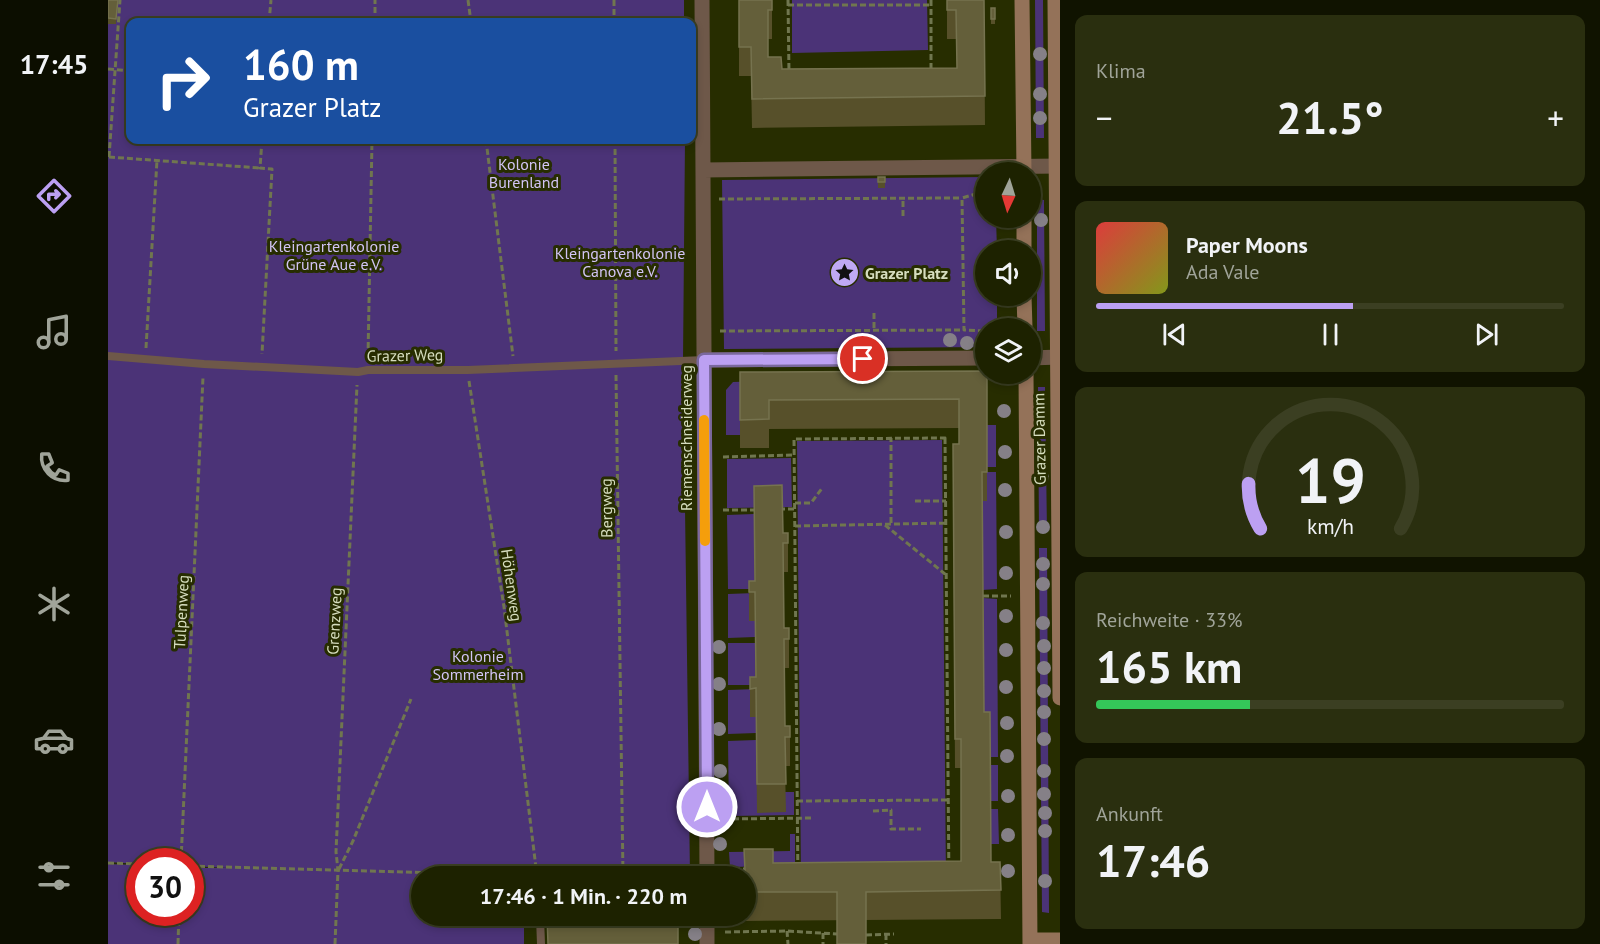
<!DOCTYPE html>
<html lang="de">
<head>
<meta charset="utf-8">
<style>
	body { margin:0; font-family:"PT Sans",sans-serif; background:#2a2f0f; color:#f1f3f6; height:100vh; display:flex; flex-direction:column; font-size:22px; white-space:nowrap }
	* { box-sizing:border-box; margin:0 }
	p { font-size:20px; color:#a0a499 }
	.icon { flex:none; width:33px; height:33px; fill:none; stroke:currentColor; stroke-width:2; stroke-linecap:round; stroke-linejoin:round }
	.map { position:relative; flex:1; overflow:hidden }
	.side { display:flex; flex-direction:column; gap:15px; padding:15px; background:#101300; width:540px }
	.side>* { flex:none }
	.top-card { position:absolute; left:18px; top:18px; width:570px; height:126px; border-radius:12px; box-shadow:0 3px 9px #0003,0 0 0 2px #3b3f22; background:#1a4fa0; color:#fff; overflow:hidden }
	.needle { width:39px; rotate:184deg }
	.buttons { position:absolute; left:867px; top:162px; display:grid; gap:12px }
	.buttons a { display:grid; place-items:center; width:66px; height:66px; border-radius:50%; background:#1d2200; box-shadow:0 3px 9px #0003,0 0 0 2px #3b3f22; font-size:30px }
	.speed { position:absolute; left:18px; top:848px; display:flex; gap:12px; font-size:30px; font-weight:700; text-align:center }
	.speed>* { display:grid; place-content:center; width:78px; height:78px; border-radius:50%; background:#1d2200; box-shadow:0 3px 9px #0003,0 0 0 2px #3b3f22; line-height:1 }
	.speed .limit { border:9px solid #d22; background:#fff; color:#111 }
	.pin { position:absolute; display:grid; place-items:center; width:51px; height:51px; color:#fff; margin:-26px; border:3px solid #fff; border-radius:50%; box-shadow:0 2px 6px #0007 }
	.me { position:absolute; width:66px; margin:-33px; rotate:0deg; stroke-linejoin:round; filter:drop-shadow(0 0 4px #0008) }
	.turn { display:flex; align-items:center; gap:21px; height:126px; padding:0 18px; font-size:27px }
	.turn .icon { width:78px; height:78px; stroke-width:2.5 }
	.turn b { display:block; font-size:42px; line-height:51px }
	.big { font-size:45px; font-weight:800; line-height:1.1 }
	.side .card { flex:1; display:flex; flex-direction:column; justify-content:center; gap:9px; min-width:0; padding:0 21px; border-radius:12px; background:#2a2f0f }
	.side .dial { align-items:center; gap:0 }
	.dial svg { height:156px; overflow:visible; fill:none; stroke:#3b3f22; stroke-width:7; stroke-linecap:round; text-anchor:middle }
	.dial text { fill:#f1f3f6; stroke:none }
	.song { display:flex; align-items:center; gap:18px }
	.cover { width:72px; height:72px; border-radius:9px; background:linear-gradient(135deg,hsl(0 70% 55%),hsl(70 70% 35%)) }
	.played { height:6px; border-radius:3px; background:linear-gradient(90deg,#bca0f2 55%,#3b3f22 55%) }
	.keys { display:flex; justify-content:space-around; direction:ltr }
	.heat { display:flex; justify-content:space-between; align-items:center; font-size:33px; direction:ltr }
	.charge { height:9px; border-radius:4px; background:linear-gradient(90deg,#34c759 33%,#3b3f22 0) }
	.trip { position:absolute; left:303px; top:866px; width:345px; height:60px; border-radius:30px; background:#1d2200; box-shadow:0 3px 9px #0003,0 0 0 2px #3b3f22; font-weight:800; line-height:60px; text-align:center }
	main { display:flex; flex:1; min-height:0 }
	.dock { display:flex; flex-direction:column; width:108px; justify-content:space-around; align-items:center; background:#0c0e00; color:#a0a499 }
	.dock .icon { width:42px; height:42px }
	.dock .on { color:#bca0f2 }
	.dock b { font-size:27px; color:#f1f3f6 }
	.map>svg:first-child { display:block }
</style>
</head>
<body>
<main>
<nav class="dock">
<b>17:45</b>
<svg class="icon on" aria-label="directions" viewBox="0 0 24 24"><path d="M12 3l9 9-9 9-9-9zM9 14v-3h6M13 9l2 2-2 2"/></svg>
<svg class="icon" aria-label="music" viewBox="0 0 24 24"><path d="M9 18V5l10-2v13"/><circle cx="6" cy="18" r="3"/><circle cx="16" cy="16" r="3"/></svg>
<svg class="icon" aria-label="phone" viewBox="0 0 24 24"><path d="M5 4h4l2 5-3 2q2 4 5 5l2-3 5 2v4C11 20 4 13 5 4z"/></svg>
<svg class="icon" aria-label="climate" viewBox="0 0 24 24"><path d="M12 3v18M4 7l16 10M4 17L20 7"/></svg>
<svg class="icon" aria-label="car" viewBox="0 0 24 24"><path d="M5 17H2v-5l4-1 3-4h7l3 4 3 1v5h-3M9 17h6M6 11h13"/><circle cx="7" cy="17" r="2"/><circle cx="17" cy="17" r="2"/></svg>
<svg class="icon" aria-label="filters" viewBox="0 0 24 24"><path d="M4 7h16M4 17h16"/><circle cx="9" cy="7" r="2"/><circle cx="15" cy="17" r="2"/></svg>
</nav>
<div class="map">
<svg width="952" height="944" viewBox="0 0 952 944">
	<rect width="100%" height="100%" fill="#272d00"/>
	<path fill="#4b3377" d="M0,0H576V22H22V140H577L575,361L582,876H314V915H416V944H0V864L31,865L32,912H82L83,868H121L83,866L82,861H32L31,864L0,862Z
		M684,0H819L820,50L684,53Z
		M927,0H935L936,138H928Z
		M877,177L878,218H888L889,250H878V296H889V328H878L877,347L616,349L614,180Z
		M929,199L936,200V202L937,331H929Z
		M691,380L632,435H618V390L625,382Z
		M930,387H937L939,532L931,533Z
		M879,425H888V467H879Z
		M834,440L838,880L693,881L689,441Z
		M683,458L684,507L619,508V459Z
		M879,472H888L889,589L874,590V501H879Z
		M646,514L647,589H620L619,515Z
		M931,548H939L941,913L934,912Z
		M647,593L641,621H647V637L620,638V594Z
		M875,598L889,599L890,757H882L876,741Z
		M620,643H647V685H620Z
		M648,689V733L620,734V690Z
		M648,740L677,792H686V815L621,816L620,741Z
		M882,765H890V801H882Z
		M882,809H890L891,844H882Z
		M682,834H687V881L670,866L622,867L621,852L682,851Z"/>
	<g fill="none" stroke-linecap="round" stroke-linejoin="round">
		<path stroke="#70764f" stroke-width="3" stroke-dasharray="6 3" stroke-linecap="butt" d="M360,0L363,22
			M506,0V22
			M680,0L681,73
			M823,0V71
			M680,5H823
			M161,22L163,0
			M267,22V0
			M0,69L22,71
			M154,140L152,168L164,169L154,354
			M378,140L405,356
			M507,140L508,351
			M1,157L12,0
			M1,157L152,168
			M878,191L854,198L856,330L878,331
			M611,199L854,198
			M795,216V198
			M766,313V331
			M612,331L856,330
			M38,348L49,160
			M260,357L264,140
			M508,375L515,876
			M361,381L396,607L429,876
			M837,438L841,883L690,885L686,439Z
			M615,457L687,455
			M807,501H838
			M687,503H703L715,487
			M671,509H687
			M615,510H649
			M783,523V438
			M777,525L837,574
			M687,526L838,523
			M875,596H903
			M689,801L840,800
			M765,811L783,810V829H813
			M616,819L706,818
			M73,861L95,377
			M0,863L32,864
			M82,866L441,876
			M231,869L245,841L303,699
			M617,869H638
			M679,931L680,944
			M617,932L679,931L729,934
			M715,933V944
			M778,934V944
			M758,935L786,934
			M70,944L71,912
			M227,944L230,870L228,852L249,385"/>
		<path stroke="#6e5849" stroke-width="8" d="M0,356L96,364L250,372L260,370H360L596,360
			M432,917L433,944"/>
		<path stroke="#6e5849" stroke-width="15" d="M594,0L599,876
			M595,170L952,166
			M922,358L952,357
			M596,360L878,358
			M599,944V915"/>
		<path stroke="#947259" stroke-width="15" d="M914,0L916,172
			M947,0L952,698
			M916,218V250
			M916,296L917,328
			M918,374L922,944
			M922,940H952"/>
	</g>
	<g fill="#858087">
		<circle cx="932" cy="54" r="7"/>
		<circle cx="932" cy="94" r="7"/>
		<circle cx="932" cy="118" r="7"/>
		<circle cx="933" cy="220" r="7"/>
		<circle cx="842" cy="340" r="7"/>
		<circle cx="859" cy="343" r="7"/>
		<circle cx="896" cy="411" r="7"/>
		<circle cx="897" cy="452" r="7"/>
		<circle cx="934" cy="477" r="7"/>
		<circle cx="897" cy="490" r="7"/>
		<circle cx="935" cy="527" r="7"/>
		<circle cx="898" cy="532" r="7"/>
		<circle cx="935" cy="564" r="7"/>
		<circle cx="898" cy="573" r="7"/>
		<circle cx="935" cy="584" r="7"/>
		<circle cx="898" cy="616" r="7"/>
		<circle cx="935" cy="623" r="7"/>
		<circle cx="936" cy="646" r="7"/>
		<circle cx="611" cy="647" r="7"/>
		<circle cx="898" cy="650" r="7"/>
		<circle cx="936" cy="668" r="7"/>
		<circle cx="611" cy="684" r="7"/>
		<circle cx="898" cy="687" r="7"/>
		<circle cx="936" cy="691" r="7"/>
		<circle cx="936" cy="712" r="7"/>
		<circle cx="899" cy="723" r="7"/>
		<circle cx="611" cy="729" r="7"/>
		<circle cx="936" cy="739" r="7"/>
		<circle cx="899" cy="756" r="7"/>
		<circle cx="612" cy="771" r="7"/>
		<circle cx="936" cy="771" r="7"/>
		<circle cx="936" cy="794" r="7"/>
		<circle cx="900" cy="796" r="7"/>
		<circle cx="613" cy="811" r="7"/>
		<circle cx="937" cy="813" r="7"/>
		<circle cx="937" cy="831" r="7"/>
		<circle cx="900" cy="835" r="7"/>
		<circle cx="612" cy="844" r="7"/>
		<circle cx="900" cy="871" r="7"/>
		<circle cx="937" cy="881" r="7"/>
		<circle cx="587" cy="934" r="7"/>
	</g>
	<path fill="#57502a" d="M0,0H10L8,24H0Z
		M631,0H664V39H660V57L674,69L849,68L848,39H839V0H876L877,125L644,128L643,76H631Z
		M883,8H887V24H883Z
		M770,177H777V188H770Z
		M632,372L879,374V501H874L876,712L883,862H892L893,919L637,921L636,915H638V876L665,863L853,861V768H847L845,473L851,444V428L661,429V448H632Z
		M675,533H680V572H675L676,628L681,634V668H676L677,726L682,731V766H677L678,812L649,813L648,717H642V677H647V621H641V581H647Z
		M426,915H570L426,917Z"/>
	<path fill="#645f3a" stroke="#76734f" stroke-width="1.5" d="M0,0H10L8,19L0,18Z
		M631,0H664V10H660V57H673L674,69L849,68L848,10H839V0H876L877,96L644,99L643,47H631Z
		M883,8H887V19H883Z
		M770,177H777V182H770Z
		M878,371V374H879V472H874L876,712H882L883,862H892L893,890L758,892V944H729V892H638L636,849H665V863L853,861V739H847L845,444H851V399L661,400V419L632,420V372Z
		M674,485L675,533H680V543H675L676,628H681V639H676L677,726H682V737H677L678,784H649L648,688L642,689V677H648L647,592H641V581H647L646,486Z
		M439,915H570V944H440Z"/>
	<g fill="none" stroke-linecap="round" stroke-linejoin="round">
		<defs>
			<path id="route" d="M599,807L596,360L755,359"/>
		</defs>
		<use href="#route" stroke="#7a689d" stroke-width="15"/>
		<use href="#route" stroke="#bca0f2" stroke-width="10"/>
		<path stroke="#f59e0b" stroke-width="10" d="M596,420L597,541"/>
	</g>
	<defs>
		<symbol id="sight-disc" viewBox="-11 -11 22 22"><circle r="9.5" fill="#bfa9f4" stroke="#272d00"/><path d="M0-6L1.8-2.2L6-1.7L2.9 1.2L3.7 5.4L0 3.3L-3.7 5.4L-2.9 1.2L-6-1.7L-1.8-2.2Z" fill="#111"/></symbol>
	</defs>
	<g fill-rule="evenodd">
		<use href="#sight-disc" x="720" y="256" width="33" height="33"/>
	</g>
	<g text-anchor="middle" stroke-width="6" stroke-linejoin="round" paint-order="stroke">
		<g font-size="16" fill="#d2c4f5" stroke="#272d00">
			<text x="416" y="170">Kolonie<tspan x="416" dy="18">Burenland</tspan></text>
			<text x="226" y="252">Kleingartenkolonie<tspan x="226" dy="18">Grüne Aue e.V.</tspan></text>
			<text x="512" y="259">Kleingartenkolonie<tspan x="512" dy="18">Canova e.V.</tspan></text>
			<text x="370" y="662">Kolonie<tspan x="370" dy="18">Sommerheim</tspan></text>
		</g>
		<g font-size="16" font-weight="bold" fill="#d6ddbe" stroke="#272d00" text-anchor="start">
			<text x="757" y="279">Grazer Platz</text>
		</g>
		<g font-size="16" fill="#d6ddbe" stroke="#272d00">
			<text transform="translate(297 355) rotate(-1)" y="6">Grazer Weg</text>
			<text transform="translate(578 438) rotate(-90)" y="6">Riemenschneiderweg</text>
			<text transform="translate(931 439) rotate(-91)" y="6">Grazer Damm</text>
			<text transform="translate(498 508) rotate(-91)" y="6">Bergweg</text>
			<text transform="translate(404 585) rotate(82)" y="6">Höhenweg</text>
			<text transform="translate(73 612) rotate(-87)" y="6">Tulpenweg</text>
			<text transform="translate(226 621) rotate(-87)" y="6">Grenzweg</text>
		</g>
	</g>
</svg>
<div class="buttons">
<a><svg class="needle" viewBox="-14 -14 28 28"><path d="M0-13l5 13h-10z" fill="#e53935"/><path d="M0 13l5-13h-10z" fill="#a0a499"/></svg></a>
<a><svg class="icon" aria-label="sound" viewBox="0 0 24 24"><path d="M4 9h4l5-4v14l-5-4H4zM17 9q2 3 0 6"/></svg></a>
<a><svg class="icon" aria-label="layers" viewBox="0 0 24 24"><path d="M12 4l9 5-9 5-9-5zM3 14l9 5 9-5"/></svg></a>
</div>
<div class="speed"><div class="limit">30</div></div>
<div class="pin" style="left:755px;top:359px;background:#d93025"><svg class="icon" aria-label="arrive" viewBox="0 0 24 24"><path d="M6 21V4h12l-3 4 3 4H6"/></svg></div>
<svg class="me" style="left:599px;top:807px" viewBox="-20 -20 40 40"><circle r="17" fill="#bca0f2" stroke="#fff" stroke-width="3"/><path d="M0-11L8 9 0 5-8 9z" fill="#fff"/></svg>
<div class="trip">17:46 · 1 Min. · 220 m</div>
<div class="top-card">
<div class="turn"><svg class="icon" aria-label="right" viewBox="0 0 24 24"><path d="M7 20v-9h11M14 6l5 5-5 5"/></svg><div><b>160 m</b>Grazer Platz</div></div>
</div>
</div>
<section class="side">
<div class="card"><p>Klima</p>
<div class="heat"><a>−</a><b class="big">21.5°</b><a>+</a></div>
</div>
<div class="card">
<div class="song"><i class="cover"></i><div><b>Paper Moons</b><p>Ada Vale</p></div></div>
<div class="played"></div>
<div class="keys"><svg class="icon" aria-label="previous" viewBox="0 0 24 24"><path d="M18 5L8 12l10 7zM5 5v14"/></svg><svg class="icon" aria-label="pause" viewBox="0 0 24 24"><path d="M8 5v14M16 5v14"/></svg><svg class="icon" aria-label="next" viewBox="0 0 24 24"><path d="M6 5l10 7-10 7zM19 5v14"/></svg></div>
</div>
<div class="card dial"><svg viewBox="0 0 100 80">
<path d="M14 69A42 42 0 1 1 86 69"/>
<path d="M14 69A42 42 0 0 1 8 46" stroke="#bca0f2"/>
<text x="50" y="56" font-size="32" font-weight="700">19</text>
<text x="50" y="72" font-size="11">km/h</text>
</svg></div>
<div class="card"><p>Reichweite · 33%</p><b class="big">165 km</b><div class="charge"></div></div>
<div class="card"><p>Ankunft</p><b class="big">17:46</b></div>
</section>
</main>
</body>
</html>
